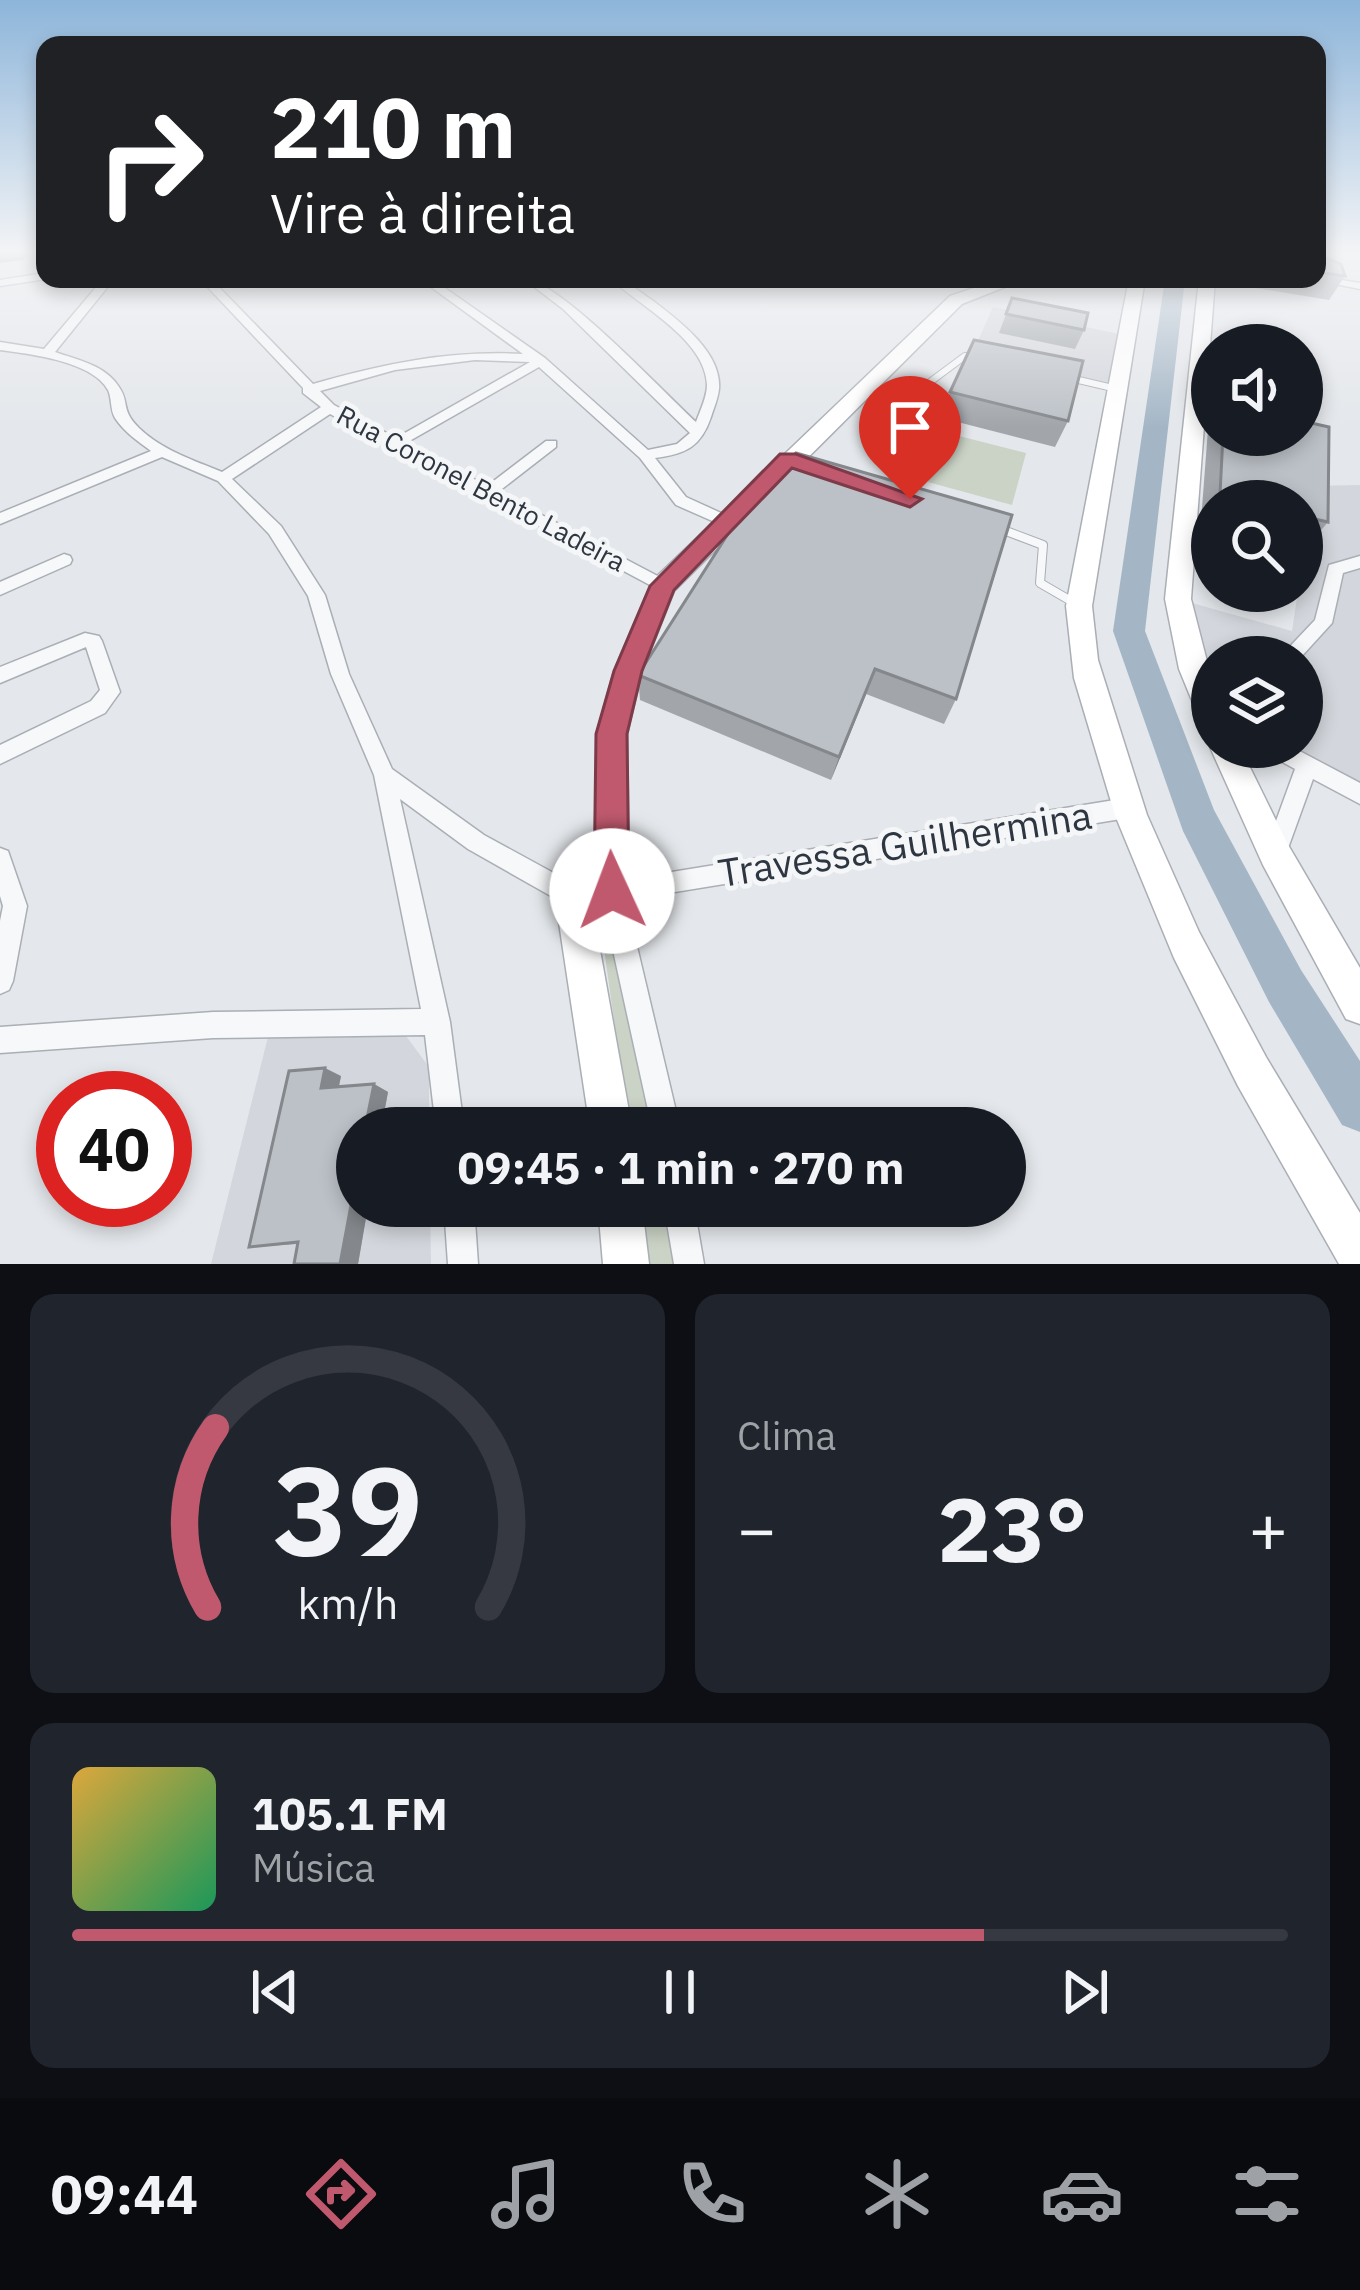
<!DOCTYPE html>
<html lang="pt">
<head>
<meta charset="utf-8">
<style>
	body { margin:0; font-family:"IBM Plex Sans",sans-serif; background:#20242c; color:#f1f3f6; height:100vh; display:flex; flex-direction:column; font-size:45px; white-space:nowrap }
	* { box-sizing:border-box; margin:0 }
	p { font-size:39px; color:#9ea1a6 }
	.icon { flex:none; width:66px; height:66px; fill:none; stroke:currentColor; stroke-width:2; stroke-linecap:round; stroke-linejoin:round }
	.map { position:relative; height:1264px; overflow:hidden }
	.details { display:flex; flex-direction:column; gap:30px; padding:30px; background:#0d0f14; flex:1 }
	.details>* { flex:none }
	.banner { position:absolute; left:36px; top:36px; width:1290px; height:252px; border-radius:24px; box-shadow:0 6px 18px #0003; background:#202124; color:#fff; overflow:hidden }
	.buttons { position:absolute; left:1191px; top:324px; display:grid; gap:24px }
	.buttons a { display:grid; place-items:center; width:132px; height:132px; border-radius:50%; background:#171b24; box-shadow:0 6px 18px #0003; font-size:60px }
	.speed { position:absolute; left:36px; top:1071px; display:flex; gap:24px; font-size:60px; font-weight:700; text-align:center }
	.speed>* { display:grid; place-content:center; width:156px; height:156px; border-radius:50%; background:#171b24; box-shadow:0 6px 18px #0003; line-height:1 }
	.speed .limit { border:18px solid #d22; background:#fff; color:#111 }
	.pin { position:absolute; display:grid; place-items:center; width:102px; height:102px; color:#fff; margin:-123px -51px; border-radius:50% 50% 50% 0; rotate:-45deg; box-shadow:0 0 12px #0007 }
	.pin .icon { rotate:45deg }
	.me { position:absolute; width:132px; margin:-66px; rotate:358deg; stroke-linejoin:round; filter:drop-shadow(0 0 9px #0008) }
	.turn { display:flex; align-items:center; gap:42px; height:252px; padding:0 36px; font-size:54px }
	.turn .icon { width:156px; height:156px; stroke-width:2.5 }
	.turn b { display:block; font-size:84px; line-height:102px }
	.big { font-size:90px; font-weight:800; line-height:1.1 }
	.details .card { flex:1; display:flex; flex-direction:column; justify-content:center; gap:18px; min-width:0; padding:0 42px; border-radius:24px; background:#20242c }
	.details .dial { align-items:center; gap:0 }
	.dial svg { height:312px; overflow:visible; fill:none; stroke:#363941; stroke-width:7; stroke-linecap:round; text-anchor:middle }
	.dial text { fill:#f1f3f6; stroke:none }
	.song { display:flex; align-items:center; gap:36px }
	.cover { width:144px; height:144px; border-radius:18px; background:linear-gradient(135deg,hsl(40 70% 55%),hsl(150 70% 35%)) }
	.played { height:12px; border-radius:6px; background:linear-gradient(90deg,#c0596e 75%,#363941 75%) }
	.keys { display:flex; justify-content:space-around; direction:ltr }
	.heat { display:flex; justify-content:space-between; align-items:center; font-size:66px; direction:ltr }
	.details .tiles { flex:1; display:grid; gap:30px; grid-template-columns:1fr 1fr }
	.card:last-child { grid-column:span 2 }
	.trip { position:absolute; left:336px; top:1107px; width:690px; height:120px; border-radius:60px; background:#171b24; box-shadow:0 6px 18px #0003; font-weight:800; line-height:120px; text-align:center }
	.tab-bar { display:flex; height:192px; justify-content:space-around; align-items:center; background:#090b0e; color:#9ea1a6 }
	.tab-bar .icon { width:84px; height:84px }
	.tab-bar .on { color:#c0596e }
	.tab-bar b { font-size:54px; color:#f1f3f6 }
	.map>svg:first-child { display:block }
</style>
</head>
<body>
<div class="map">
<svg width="1360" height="1264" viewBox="0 0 1360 1264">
	<rect width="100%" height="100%" fill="#e4e7eb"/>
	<path fill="#d3d6dc" d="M993,307L1119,334L1109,385L972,354Z
		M1360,485V794L1273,747H1302V657H1212V714L1178,599L1292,631L1314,486Z
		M406,1036L429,1067V1128H357V1206H430L431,1264H211L268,1037Z"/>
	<path fill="#cad3c6" d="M947,433L1026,453L1012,505L928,482Z
		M610,908L652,1128H629L602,934Z
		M639,1206H667L675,1264H645Z"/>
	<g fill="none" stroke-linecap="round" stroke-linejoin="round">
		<path fill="#a4b6c6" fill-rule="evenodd" d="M1165,279H1185L1145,631L1214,810L1301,970L1360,1061V1132L1342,1125L1269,1002L1183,831L1113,631Z"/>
		<defs>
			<path id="lane-far1" d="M1070,378L1117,389
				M930,382L965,356L977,357"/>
			<path id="lane" d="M998,528L1043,545L1040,583L1078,605"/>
			<path id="street" d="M45,250V254L36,251V250Z
				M45,273L46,279L0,286V280Z
				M1317,276L1360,283V289L1310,279H1317Z
				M103,279H114L55,352C78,360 105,365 119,387C130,403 120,409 139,428C162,450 193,460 222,472L321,407L303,393V388L200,279H211L313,384C383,364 450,350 523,354L420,279H432L545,358L648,450L677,444L690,433L563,309L524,279C558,279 665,394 696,422C700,411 707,397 707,385C706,340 640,306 611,279C627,279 638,291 652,300C678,320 722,352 719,389C718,398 714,408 711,417C701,446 687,454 655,458L686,497L732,518L734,522L732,526L726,527L676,505L640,458L539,367L406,443L487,486L546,441H556V447L498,492L669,582L672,586L669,590L663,592L395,449L388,448L386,444L330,414L232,479L281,526L325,595L349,674L392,769L484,835L581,888L585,896L581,904L573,908L565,904L468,849L400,799L450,1022L464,1128H436L425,1035L213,1038L0,1053V1027L213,1012L421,1009L374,775L331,674L308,596L269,534L218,481L162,457L0,524V513L151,451C139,442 124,432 115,418C110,410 112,398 108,390C92,361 30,354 0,350V342L44,349ZM475,360L530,362L396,438L334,405L320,391L395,370Z
				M64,554L70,556L72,560L70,564L0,595V582Z
				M1360,556V568L1343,573L1332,623L1301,657H1280L1315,620L1329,565Z
				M85,633L99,636L102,641L120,692L105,713L0,764V745L91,701L100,690L86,647L0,683V667Z
				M1263,747H1292L1360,783V804L1313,779L1283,862L1275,865L1267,862L1264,854L1295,769L1266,753Z
				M1127,798L1135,801L1138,808L1135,815L1127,818L626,900L680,1128H652L600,891L604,883Z
				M0,848L8,851L27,906L13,981L9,990L0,994V921L3,906L0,896Z
				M444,1206H474L478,1264H448Z
				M664,1206H694L704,1264H674Z"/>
			<path id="secondary" d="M1001,279H1025L962,304L674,591L642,671L627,734L629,891L624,903L593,911L632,1128H590L555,896L561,884L595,876L597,734L614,671L654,579L950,296Z
				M1129,279H1145L1092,606L1098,660L1147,815L1199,932L1266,1057L1360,1213V1264H1339L1238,1086L1174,958L1115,815L1074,678L1066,606Z
				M1199,279H1215L1191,599L1212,681V728L1202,725L1179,669L1165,599Z
				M1212,742V747H1240L1287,843L1360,968V1024L1346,1019L1263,865L1210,747Z
				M598,1206H642L649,1264H603Z"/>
		</defs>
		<use href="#lane-far1" stroke="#aaaeb5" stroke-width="8"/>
		<use href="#lane" stroke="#aaaeb5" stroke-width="10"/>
		<use href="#street" stroke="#aaaeb5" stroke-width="3"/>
		<use href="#secondary" stroke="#aaaeb5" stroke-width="3"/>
		<use href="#lane-far1" stroke="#f7f8f9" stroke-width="6"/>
		<use href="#lane" stroke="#f7f8f9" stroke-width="8"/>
		<use href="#street" fill="#f7f8f9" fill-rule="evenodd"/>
		<use href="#secondary" fill="#fff" fill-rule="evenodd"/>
	</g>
	<path fill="#a2a6ab" d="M1317,254L1345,276L1329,300L1219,282V279H1317Z
		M1012,298L1084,330L1075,349L999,333Z
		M950,392L1068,421L1055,447L942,418Z
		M1212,423V435H1302L1328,522L1305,549L1302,548V501H1212V524L1201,521L1208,429Z
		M754,493L956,699L944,724L866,694L831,780L640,700L638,675Z
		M341,1076L339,1086L374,1084L388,1092L358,1264H294L298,1244L249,1247Z"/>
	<path fill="#84878b" d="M0,250H30L23,260L0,263Z
		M875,669L866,694L831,780L839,757Z
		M325,1068L341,1076L337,1095L321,1088Z
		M374,1084L388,1092L381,1128H365Z
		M357,1173V1206H368L358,1264H340Z"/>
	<path fill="#bcc1c7" stroke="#84878b" stroke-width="3" d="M1317,254L1341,264L1345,276L1317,272Z
		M1012,298L1088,313L1084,330L1006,314Z
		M974,340L1083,361L1068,421L950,392Z
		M1302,421L1329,427L1328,522L1302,516V501H1246L1220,494L1223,435H1302Z
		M796,453L1012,515L956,699L875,669L839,757L638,675L754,493Z
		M325,1068L321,1088L374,1084L365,1128H357V1173L340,1264H294L298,1242L249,1247L289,1071Z"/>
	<linearGradient id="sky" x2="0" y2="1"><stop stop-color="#8db5da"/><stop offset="0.59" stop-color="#f3f4f6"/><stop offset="1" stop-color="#f3f4f6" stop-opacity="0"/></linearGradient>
	<rect width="1360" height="427" fill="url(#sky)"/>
	<path fill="#c0596e" stroke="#7d3a48" stroke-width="3" d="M780,454H796L922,499L910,507L792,468L674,590L642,671L627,734L629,891L624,904L612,909L599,904L594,891L596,734L614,671L650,586Z"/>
	<g text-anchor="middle" stroke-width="10" stroke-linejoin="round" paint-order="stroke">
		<g font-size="27" fill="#2e3641" stroke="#f4f6f8">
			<text transform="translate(481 489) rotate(28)" y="9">Rua Coronel Bento Ladeira</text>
		</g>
		<g font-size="39" fill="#2e3641" stroke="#f4f6f8">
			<text transform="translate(905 844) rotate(-9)" y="14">Travessa Guilhermina</text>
		</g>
	</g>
</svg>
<div class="buttons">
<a><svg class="icon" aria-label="sound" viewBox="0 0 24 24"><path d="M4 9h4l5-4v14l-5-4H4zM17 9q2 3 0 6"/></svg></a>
<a><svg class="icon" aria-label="search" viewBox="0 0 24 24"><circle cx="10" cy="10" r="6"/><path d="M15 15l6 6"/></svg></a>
<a><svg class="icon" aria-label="layers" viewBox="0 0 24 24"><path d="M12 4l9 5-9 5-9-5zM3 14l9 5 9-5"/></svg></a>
</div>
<div class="speed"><div class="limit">40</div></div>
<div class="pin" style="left:910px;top:499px;background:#d93025"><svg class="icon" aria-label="arrive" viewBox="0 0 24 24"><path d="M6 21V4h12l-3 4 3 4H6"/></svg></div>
<svg class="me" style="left:612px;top:891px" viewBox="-20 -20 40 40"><circle r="19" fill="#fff"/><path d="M0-13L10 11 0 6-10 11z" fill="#c0596e"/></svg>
<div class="trip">09:45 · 1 min · 270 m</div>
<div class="banner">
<div class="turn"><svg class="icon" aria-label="right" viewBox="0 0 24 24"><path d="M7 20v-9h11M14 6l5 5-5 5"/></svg><div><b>210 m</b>Vire à direita</div></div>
</div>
</div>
<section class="details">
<div class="tiles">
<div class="card dial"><svg viewBox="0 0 100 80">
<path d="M14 69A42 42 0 1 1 86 69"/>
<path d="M14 69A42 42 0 0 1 16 23" stroke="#c0596e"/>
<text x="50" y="56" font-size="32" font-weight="700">39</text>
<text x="50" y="72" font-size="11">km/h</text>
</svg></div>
<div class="card"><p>Clima</p>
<div class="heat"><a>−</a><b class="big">23°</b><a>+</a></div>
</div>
<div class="card">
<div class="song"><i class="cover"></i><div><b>105.1 FM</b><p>Música</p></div></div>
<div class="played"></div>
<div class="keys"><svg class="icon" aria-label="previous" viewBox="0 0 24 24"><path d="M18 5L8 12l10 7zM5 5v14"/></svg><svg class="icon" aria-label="pause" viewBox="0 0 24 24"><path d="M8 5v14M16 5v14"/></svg><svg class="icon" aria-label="next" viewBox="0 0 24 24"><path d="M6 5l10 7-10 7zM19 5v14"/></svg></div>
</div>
</div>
</section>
<nav class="tab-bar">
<b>09:44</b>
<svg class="icon on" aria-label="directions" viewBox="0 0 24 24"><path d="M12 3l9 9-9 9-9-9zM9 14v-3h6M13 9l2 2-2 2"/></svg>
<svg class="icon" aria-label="music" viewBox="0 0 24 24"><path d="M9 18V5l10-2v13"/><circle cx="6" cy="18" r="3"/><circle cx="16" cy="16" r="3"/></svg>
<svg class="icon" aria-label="phone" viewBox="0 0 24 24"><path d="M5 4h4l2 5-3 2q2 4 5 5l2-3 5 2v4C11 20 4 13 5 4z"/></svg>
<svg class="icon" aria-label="climate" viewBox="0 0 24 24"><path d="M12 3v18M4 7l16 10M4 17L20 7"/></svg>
<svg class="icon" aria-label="car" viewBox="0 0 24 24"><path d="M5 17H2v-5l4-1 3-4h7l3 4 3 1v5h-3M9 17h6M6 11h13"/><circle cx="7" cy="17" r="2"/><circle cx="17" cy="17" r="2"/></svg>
<svg class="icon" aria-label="filters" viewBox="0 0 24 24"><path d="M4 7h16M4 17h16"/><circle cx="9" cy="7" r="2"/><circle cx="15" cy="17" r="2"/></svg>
</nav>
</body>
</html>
